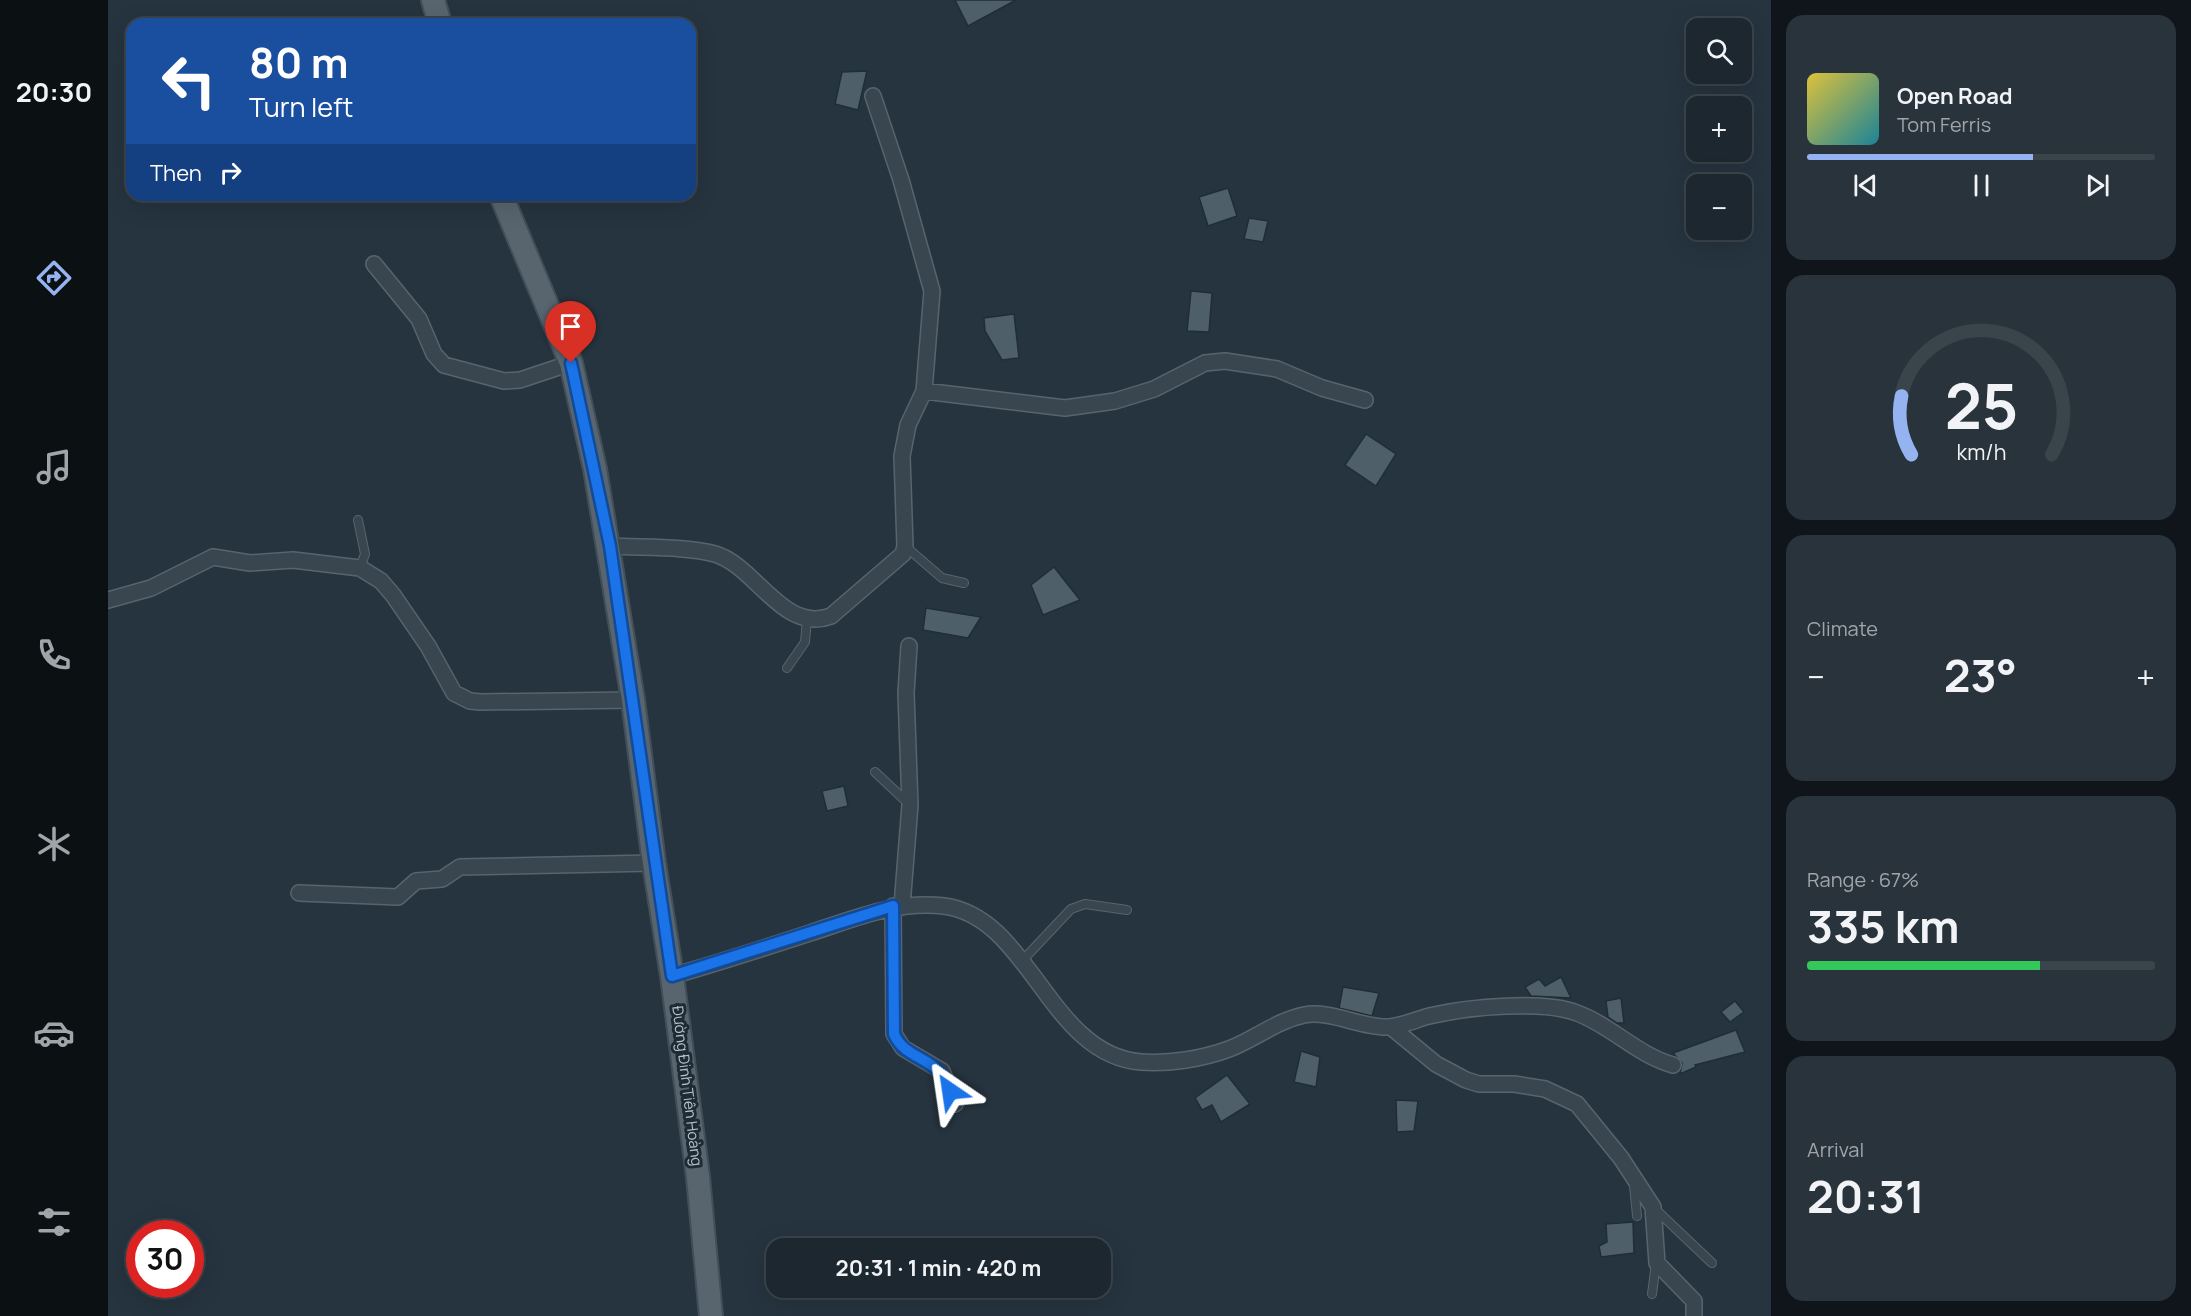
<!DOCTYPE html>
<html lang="en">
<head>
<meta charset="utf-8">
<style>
	body { margin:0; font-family:Manrope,sans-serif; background:#29333b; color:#f1f3f6; height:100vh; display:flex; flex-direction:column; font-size:22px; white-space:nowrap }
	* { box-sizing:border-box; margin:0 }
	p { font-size:20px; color:#a0a5aa }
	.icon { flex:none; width:33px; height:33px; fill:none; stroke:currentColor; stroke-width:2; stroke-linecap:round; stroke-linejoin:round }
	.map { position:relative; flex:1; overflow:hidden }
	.sheet { display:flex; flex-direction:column; gap:15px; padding:15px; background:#0f151a; width:420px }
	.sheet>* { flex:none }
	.guide { position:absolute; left:18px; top:18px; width:570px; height:183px; border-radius:18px; box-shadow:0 6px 24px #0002,0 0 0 2px #3a444b; background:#1a4fa0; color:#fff; overflow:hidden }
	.tools { position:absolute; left:1578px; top:18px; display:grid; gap:12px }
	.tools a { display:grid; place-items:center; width:66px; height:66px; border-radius:12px; background:#1c272f; box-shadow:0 6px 24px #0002,0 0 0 2px #3a444b; font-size:30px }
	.speed { position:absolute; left:18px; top:1220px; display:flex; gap:12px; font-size:30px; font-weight:700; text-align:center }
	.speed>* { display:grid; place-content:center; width:78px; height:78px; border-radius:50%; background:#1c272f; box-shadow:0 6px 24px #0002,0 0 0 2px #3a444b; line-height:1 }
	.speed .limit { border:9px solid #d22; background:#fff; color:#111 }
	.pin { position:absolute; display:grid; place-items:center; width:51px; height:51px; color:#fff; margin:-62px -26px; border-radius:50% 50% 50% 0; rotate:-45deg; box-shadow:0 0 6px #0007 }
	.pin .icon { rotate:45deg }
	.me { position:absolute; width:66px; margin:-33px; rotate:328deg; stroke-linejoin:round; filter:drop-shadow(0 0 4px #0008) }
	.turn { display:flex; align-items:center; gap:21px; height:126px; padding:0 24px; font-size:27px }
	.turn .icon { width:78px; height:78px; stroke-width:2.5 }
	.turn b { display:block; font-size:42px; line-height:51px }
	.then { display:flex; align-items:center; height:57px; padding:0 24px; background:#0003; gap:12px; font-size:22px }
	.big { font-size:45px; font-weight:700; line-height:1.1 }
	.sheet .card { flex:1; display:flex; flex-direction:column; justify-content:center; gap:9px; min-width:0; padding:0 21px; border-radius:18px; background:#29333b }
	.sheet .dial { align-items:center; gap:0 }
	.dial svg { height:156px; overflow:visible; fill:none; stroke:#3a444b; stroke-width:7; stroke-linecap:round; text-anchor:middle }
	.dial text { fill:#f1f3f6; stroke:none }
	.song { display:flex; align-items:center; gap:18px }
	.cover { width:72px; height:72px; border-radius:9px; background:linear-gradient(135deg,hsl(50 70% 55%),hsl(190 70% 35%)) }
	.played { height:6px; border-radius:3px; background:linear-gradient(90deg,#95b2f1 65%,#3a444b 65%) }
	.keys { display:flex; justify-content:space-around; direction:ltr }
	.heat { display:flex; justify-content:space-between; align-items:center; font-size:33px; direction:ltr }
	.charge { height:9px; border-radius:4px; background:linear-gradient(90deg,#34c759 67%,#3a444b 0) }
	.trip { position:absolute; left:658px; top:1238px; width:345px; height:60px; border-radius:18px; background:#1c272f; box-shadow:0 6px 24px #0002,0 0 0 2px #3a444b; font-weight:700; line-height:60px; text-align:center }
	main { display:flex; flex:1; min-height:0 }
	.dock { display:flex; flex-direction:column; width:108px; justify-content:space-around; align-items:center; background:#0b1013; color:#a0a5aa }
	.dock .icon { width:42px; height:42px }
	.dock .active { color:#95b2f1 }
	.dock b { font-size:27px; color:#f1f3f6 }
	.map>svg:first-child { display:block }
</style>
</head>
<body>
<main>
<nav class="dock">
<b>20:30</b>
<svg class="icon active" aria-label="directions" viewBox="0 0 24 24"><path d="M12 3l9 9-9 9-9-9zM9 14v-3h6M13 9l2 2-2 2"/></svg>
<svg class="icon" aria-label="music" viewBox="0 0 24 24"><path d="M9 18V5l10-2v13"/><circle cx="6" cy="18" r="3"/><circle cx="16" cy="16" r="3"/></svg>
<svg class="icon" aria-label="phone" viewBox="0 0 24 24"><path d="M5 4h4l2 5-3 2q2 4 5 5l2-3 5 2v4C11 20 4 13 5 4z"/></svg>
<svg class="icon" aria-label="climate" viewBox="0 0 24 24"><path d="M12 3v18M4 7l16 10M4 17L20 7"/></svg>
<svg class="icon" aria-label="car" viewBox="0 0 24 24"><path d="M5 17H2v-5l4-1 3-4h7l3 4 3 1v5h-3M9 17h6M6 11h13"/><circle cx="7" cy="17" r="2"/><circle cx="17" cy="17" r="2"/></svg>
<svg class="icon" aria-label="filters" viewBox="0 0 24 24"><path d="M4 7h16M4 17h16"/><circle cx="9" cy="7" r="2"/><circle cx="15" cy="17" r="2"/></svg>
</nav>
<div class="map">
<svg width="1663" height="1316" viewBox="0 0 1663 1316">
	<rect width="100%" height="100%" fill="#26343f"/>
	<path fill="#4f5f6a" stroke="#212d36" stroke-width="1.5" d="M847,0H908L860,26Z
		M759,71L750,110L727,104L734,72Z
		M1120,188L1129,216L1100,226L1091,197Z
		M1141,218L1160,221L1155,242L1136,239Z
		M1083,291L1104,293L1101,332L1079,331Z
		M906,314L911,358L894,360L877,331L876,318Z
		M1258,434L1288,454L1268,486L1237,465Z
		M946,567L972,600L935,615L923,585Z
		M818,608L873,617L860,638L815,630Z
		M736,786L740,806L719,811L714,791Z
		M1453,977L1463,998L1423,996L1417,987L1431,979L1437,986Z
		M1235,987L1271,993L1264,1016L1231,1008Z
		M1513,998L1516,1023H1509L1500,1017L1498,1001Z
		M1627,1001L1636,1012L1622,1022L1613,1012Z
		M1628,1030L1637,1052L1587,1065L1588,1067L1572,1074L1574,1063L1565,1053Z
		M1193,1051L1212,1057L1208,1087L1186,1082Z
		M1119,1075L1142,1104L1113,1122L1104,1105L1094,1110L1087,1098Z
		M1288,1100L1310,1101L1306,1131L1289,1132Z
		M1525,1222L1526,1253L1493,1257L1491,1246L1499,1242L1498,1224Z"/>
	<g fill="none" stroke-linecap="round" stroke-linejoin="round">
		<defs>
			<path id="service" d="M250,520L257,554L252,568
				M797,546L834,578L856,583
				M679,668L697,642L699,619
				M767,772L801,804
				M914,961L963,909L977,904L1019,910
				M1526,1185L1529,1216
				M1546,1208L1604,1263
				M1544,1294L1548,1263"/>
			<path id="minor" d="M266,264L311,319L326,354L336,365L396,381L412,380L463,363
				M816,391L957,408L1007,401L1046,389L1097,363L1117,361L1169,369L1214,388L1257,400
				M502,546C532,548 580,546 607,554C648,566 675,634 723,616L795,554L797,546L794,456L800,425L816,391L824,291L793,180L765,96
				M0,600L43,588L105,557L142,563L185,560L252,568L273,581L285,595L320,646L346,693L362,701L373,702L525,700
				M191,893L290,897L308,881L334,879L352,867L546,863
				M785,906L786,1034L795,1048L834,1071L847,1104
				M794,906L802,805L798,693L801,646
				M564,976C610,963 656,948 702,933C746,919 789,900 836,906C922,917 941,1055 1033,1062C1061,1064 1094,1059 1121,1049C1147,1039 1168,1021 1196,1015C1222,1010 1251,1027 1278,1027C1294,1027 1310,1018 1326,1015C1361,1007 1436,1000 1469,1013C1504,1026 1529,1055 1565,1065
				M1283,1027L1328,1064L1358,1080L1371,1084H1406L1437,1089L1469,1104L1513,1158L1545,1207L1549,1263L1586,1301V1316"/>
			<path id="primary" d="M325,0L332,24
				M393,195L463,363L487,469L525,700L546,863L564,976L590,1177L603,1316"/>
		</defs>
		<use href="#service" stroke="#58646d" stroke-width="10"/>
		<use href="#minor" stroke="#58646d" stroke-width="18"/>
		<use href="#primary" stroke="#434f58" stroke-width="26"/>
		<use href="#service" stroke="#3a464f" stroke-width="8"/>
		<use href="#minor" stroke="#3a464f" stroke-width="15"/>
		<use href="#primary" stroke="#58656f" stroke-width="22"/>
	</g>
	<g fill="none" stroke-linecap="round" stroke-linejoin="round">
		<defs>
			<path id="route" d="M463,363L502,546L564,976L785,906L786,1034C798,1062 831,1055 842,1091"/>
		</defs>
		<use href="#route" stroke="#114b97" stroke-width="15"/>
		<use href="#route" stroke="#1a73e8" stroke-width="10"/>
	</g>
	<g text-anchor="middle" stroke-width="6" stroke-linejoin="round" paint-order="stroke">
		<g font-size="15" fill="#b6c1ca" stroke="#1f2b34">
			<text transform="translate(579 1086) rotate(83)" y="5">Đường Đinh Tiên Hoàng</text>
		</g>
	</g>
</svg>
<div class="tools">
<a><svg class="icon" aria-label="search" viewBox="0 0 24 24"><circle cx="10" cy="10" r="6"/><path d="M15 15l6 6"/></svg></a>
<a>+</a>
<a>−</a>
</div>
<div class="speed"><div class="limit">30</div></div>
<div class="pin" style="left:463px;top:363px;background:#d93025"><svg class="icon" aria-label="arrive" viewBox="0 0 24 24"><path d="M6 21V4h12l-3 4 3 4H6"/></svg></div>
<svg class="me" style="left:842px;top:1091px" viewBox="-20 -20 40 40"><path d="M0-17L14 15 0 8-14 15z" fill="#1a73e8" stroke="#fff" stroke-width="4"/></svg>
<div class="trip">20:31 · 1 min · 420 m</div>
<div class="guide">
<div class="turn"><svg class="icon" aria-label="left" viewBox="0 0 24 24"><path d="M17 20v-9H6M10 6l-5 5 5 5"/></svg><div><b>80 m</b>Turn left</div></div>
<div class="then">Then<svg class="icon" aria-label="right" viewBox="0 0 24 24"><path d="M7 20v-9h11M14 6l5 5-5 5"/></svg></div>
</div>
</div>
<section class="sheet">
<div class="card">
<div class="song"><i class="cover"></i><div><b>Open Road</b><p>Tom Ferris</p></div></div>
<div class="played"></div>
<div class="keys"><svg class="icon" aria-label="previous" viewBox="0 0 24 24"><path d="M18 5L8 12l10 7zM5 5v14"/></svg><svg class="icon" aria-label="pause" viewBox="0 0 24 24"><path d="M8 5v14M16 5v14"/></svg><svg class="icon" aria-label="next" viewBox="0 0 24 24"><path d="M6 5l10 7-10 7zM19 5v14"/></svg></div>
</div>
<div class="card dial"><svg viewBox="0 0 100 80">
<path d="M14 69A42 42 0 1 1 86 69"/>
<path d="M14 69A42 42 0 0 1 9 39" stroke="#95b2f1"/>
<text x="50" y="56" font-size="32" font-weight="700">25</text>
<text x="50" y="72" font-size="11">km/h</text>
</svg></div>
<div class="card"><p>Climate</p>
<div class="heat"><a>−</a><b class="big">23°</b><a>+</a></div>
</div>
<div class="card"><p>Range · 67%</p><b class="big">335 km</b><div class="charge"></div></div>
<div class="card"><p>Arrival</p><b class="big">20:31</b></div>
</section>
</main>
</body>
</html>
